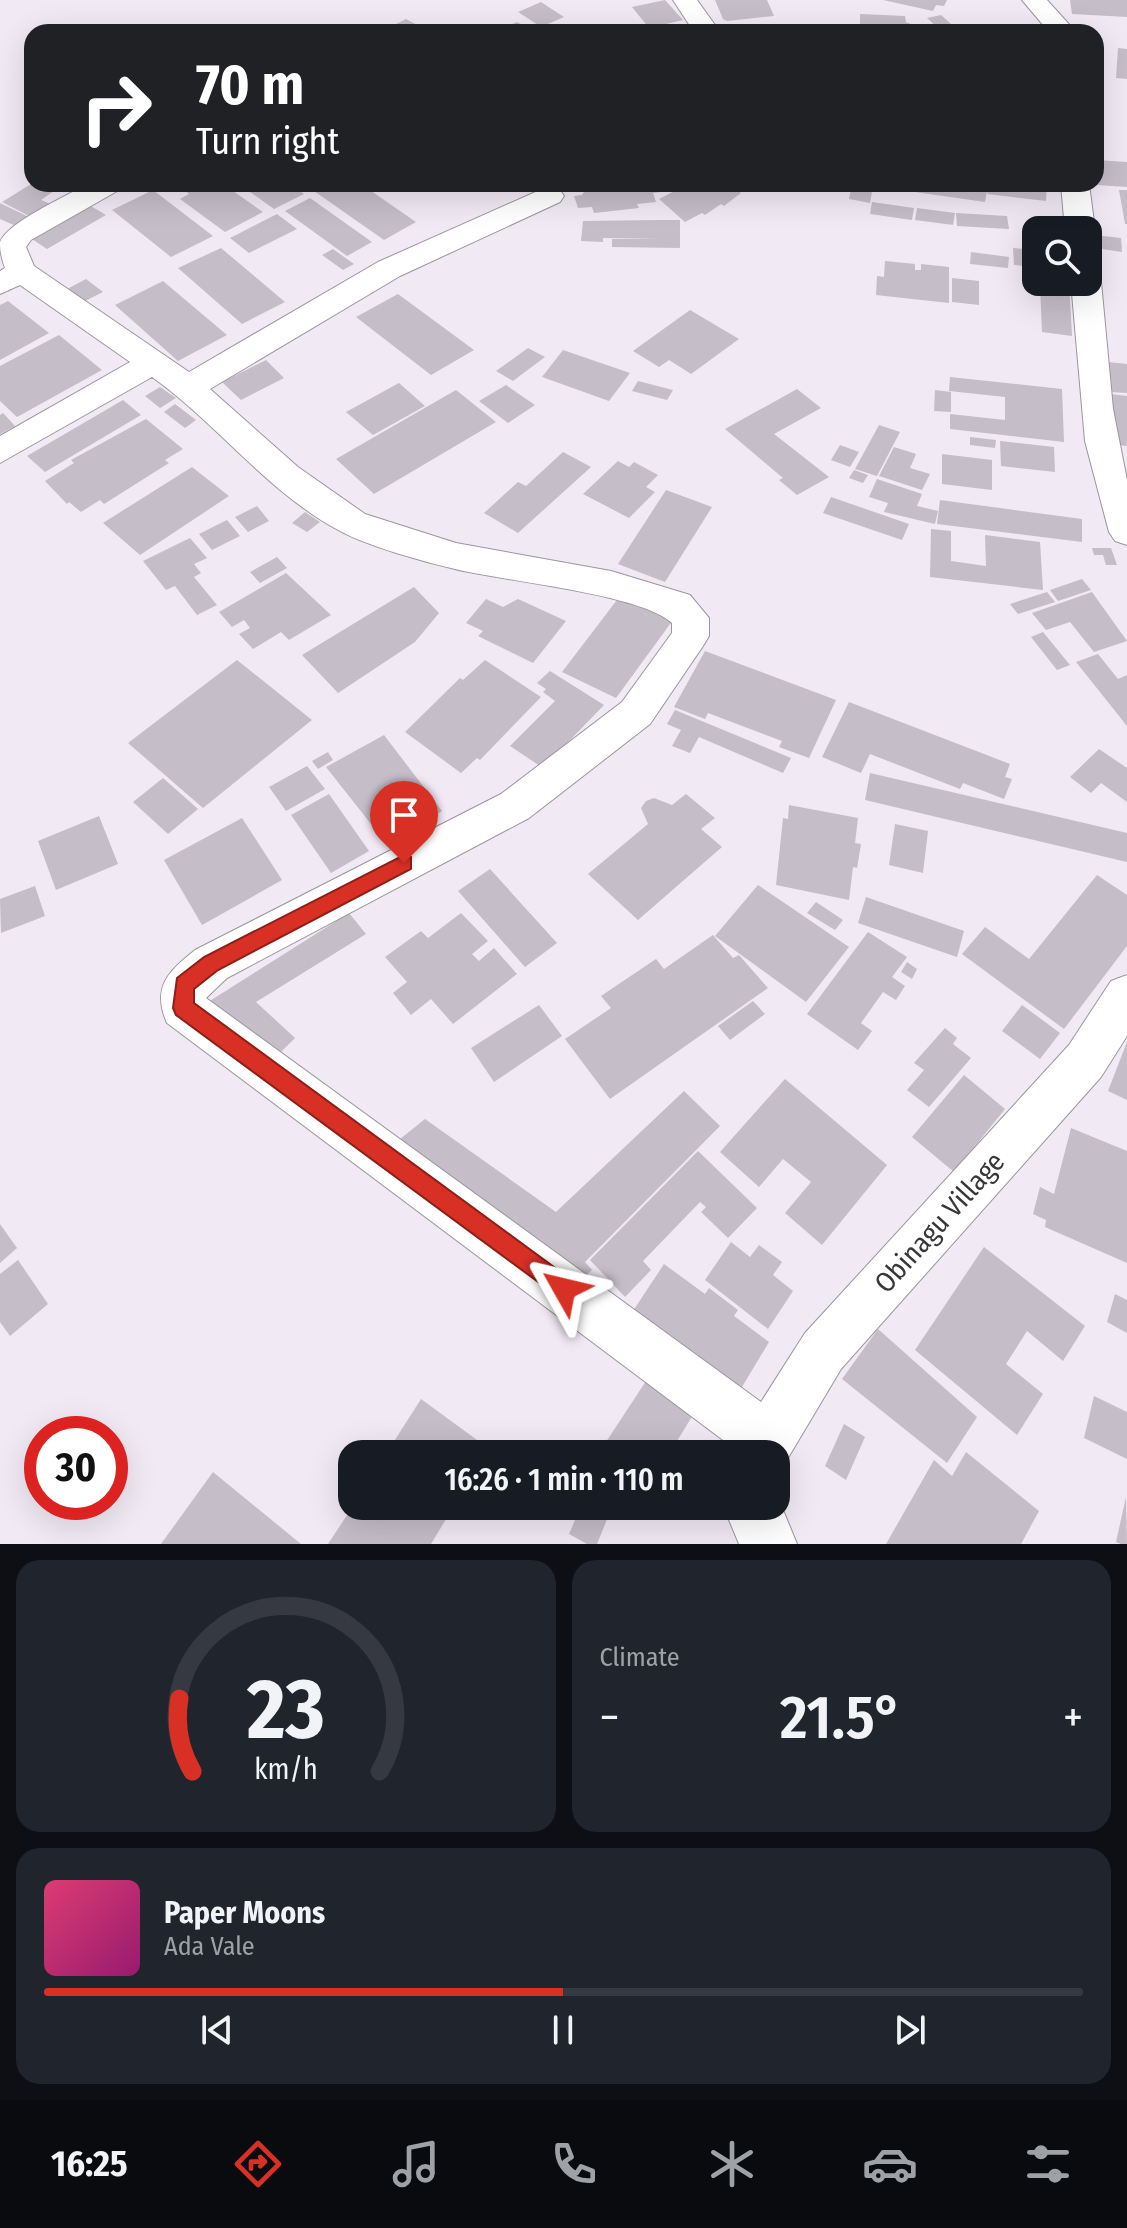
<!DOCTYPE html>
<html lang="en">
<head>
<meta charset="utf-8">
<style>
	body { margin:0; font-family:"Fira Sans Condensed",sans-serif; background:#20242c; color:#f1f3f6; height:100vh; display:flex; flex-direction:column; font-size:30px; white-space:nowrap }
	* { box-sizing:border-box; margin:0 }
	p { font-size:26px; color:#9ea1a6 }
	.icon { flex:none; width:44px; height:44px; fill:none; stroke:currentColor; stroke-width:2; stroke-linecap:round; stroke-linejoin:round }
	.map { position:relative; height:1544px; overflow:hidden }
	.drawer { display:flex; flex-direction:column; gap:16px; padding:16px; background:#0d0f14; flex:1 }
	.drawer>* { flex:none }
	.banner { position:absolute; left:24px; top:24px; width:1080px; height:168px; border-radius:24px; box-shadow:0 8px 32px #0002; background:#202124; color:#fff; overflow:hidden }
	.fabs { position:absolute; left:1022px; top:216px; display:grid; gap:16px }
	.fabs a { display:grid; place-items:center; width:80px; height:80px; border-radius:16px; background:#171b24; box-shadow:0 8px 32px #0002; font-size:40px }
	.speed { position:absolute; left:24px; top:1416px; display:flex; gap:16px; font-size:40px; font-weight:700; text-align:center }
	.speed>* { display:grid; place-content:center; width:104px; height:104px; border-radius:50%; background:#171b24; box-shadow:0 8px 32px #0002; line-height:1 }
	.speed .limit { border:12px solid #d22; background:#fff; color:#111 }
	.pin { position:absolute; display:grid; place-items:center; width:68px; height:68px; color:#fff; margin:-82px -34px; border-radius:50% 50% 50% 0; rotate:-45deg; box-shadow:0 0 8px #0007 }
	.pin .icon { rotate:45deg }
	.me { position:absolute; width:88px; margin:-44px; rotate:307deg; stroke-linejoin:round; filter:drop-shadow(0 0 6px #0008) }
	.turn { display:flex; align-items:center; gap:28px; height:168px; padding:0 40px; font-size:36px }
	.turn .icon { width:104px; height:104px; stroke-width:2.5 }
	.turn b { display:block; font-size:56px; line-height:68px }
	.big { font-size:60px; font-weight:600; line-height:1.1 }
	.drawer .widget { flex:1; display:flex; flex-direction:column; justify-content:center; gap:12px; min-width:0; padding:0 28px; border-radius:24px; background:#20242c }
	.drawer .dial { align-items:center; gap:0 }
	.dial svg { height:208px; overflow:visible; fill:none; stroke:#363941; stroke-width:7; stroke-linecap:round; text-anchor:middle }
	.dial text { fill:#f1f3f6; stroke:none }
	.song { display:flex; align-items:center; gap:24px }
	.cover { width:96px; height:96px; border-radius:12px; background:linear-gradient(135deg,hsl(340 70% 55%),hsl(320 70% 35%)) }
	.played { height:8px; border-radius:4px; background:linear-gradient(90deg,#d93025 50%,#363941 50%) }
	.keys { display:flex; justify-content:space-around; direction:ltr }
	.heat { display:flex; justify-content:space-between; align-items:center; font-size:44px; direction:ltr }
	.drawer .tiles { flex:1; display:grid; gap:16px; grid-template-columns:1fr 1fr }
	.widget:last-child { grid-column:span 2 }
	.trip { position:absolute; left:338px; top:1440px; width:452px; height:80px; border-radius:24px; background:#171b24; box-shadow:0 8px 32px #0002; font-weight:600; line-height:80px; text-align:center }
	.tabs { display:flex; height:128px; justify-content:space-around; align-items:center; background:#090b0e; color:#9ea1a6 }
	.tabs .icon { width:56px; height:56px }
	.tabs .active { color:#d93025 }
	.tabs b { font-size:36px; color:#f1f3f6 }
	.map>svg:first-child { display:block }
</style>
</head>
<body>
<div class="map">
<svg width="1127" height="1544" viewBox="0 0 1127 1544">
	<rect width="100%" height="100%" fill="#f1e9f4"/>
	<path fill="#c5bdc7" d="M665,0L683,20L649,28L632,7Z
		M715,0H767L774,16L727,21L723,19Z
		M883,0H947L944,6L936,5L933,11Z
		M1070,0H1127V17L1072,14Z
		M541,2L564,17L541,27L518,12Z
		M860,14L905,16L906,22L925,30L860,32Z
		M941,15L951,24L937,27L927,18Z
		M406,19L430,32H399L390,27Z
		M517,22L535,32H495Z
		M1118,48L1127,49V79L1116,78Z
		M1096,160L1127,162V187L1097,185Z
		M31,184H45L57,189L41,200L51,204L31,217L2,202Z
		M194,184L204,187L223,184L263,212L225,232L180,199L189,194L183,189Z
		M266,184H290L304,194L274,209L250,192Z
		M304,184H361L416,222L384,240Z
		M634,184H665L668,191L653,193L656,202L637,204L639,208L594,213L592,207L578,208L574,196L582,195L586,189Z
		M688,184H739L732,188L741,193L724,206L721,204L705,215L702,213L685,222L659,199Z
		M852,184H939L987,191L985,202L873,186L870,203L849,199Z
		M971,184H1047L1046,201L987,194L988,190L971,187Z
		M153,190L213,236L171,257L112,210Z
		M1119,190H1127V224H1125Z
		M310,198L372,242L347,256L285,211Z
		M84,202L106,215L47,249L26,235Z
		M872,202L914,208L912,220L870,214Z
		M0,203L29,217L16,226L0,219Z
		M917,208L955,213L953,225L915,220Z
		M956,213L1007,216L1009,229L957,226Z
		M277,214L297,229L249,253L230,238Z
		M662,220H680V248L612,247V239H662L603,238V242L581,241L583,221Z
		M1095,235L1121,238L1122,252L1095,248Z
		M221,248L285,302L242,324L178,268Z
		M1013,248L1035,250L1036,267L1014,265Z
		M333,249L354,264L343,270L322,255Z
		M971,252L1009,257L1008,268L970,264Z
		M885,261L915,264V270H921V264L949,267V303L876,295L877,276L884,277Z
		M952,278L979,281V305L952,302Z
		M86,279L103,292L83,302L67,289Z
		M163,281L227,335L178,361L115,305Z
		M1057,282H1069L1072,336L1042,332L1040,286L1057,288Z
		M398,294L474,350L431,375L356,317Z
		M8,301L49,333L0,360V305Z
		M690,310L739,339L691,374L669,360L659,367L633,351Z
		M59,335L102,370L17,417L0,401V366Z
		M528,348L545,357L513,381L496,371Z
		M563,350L630,373L609,401L542,377Z
		M266,360L284,378L241,400L222,382Z
		M1108,362L1127,364V393L1111,392Z
		M950,377L1062,389L1064,442L950,429V414L1005,420V397L949,391Z
		M638,381L673,390L667,400L632,391Z
		M399,383L425,406L373,435L346,412Z
		M506,385L535,405L508,423L479,401Z
		M160,387L176,398L160,408L145,396Z
		M797,389L821,408L774,434L829,477L797,495L779,480L783,478L725,429Z
		M456,390L496,422L374,494L336,459Z
		M935,390L951,392V412L934,411Z
		M1110,394L1127,396V446L1111,444Z
		M123,400L141,415L45,472L27,456Z
		M175,404L196,420L185,428L164,412Z
		M3,413L15,426L0,434V415Z
		M146,419L183,449L165,460L169,463L104,504L100,500L81,512L69,502L67,504L45,481L74,463L71,460Z
		M879,425L900,432L877,476L855,469Z
		M970,437L996,440L995,448L970,445Z
		M1000,441L1054,447L1055,472L1001,466Z
		M840,445L859,452L850,467L831,460Z
		M894,447L916,454L910,468L930,474L922,490L879,476Z
		M563,452L591,467L518,533L484,513L518,482L526,486Z
		M942,454L992,460V490L942,484Z
		M618,461L629,467L634,462L658,475L646,487L655,492L629,518L583,494Z
		M192,467L229,496L140,555L103,523Z
		M854,470L868,475L863,483L849,478Z
		M877,479L922,494L917,506L938,511L935,524L884,512L888,503L869,497Z
		M666,490L712,507L665,582L618,564Z
		M831,497L909,524L902,540L823,513Z
		M940,500L1082,519V542L937,524Z
		M257,506L269,521L248,532L235,517Z
		M305,512L320,522L307,532L292,523Z
		M227,520L240,536L212,550L199,534Z
		M931,529L951,531V561L986,566L985,535L1040,542L1043,590L930,577Z
		M190,538L207,558L194,564L201,573L194,577L217,605L197,615L175,586L166,590L143,561Z
		M1092,548H1111L1117,565H1106L1103,555H1094Z
		M277,557L287,568L260,583L250,572Z
		M286,573L331,615L289,640L281,632L253,649L239,634L250,628L244,620L232,627L219,612Z
		M1082,579L1091,590L1058,601L1050,590Z
		M414,587L439,613L415,642L338,693L302,655Z
		M1047,592L1055,602L1018,614L1010,604Z
		M1092,592L1127,641L1094,652L1070,622L1046,630L1032,613Z
		M620,596L673,620L616,698L562,672Z
		M486,599L503,607L518,599L566,621L533,663L478,636L483,631L466,623Z
		M1043,632L1070,665L1057,670L1031,637Z
		M705,651L836,700L809,758L779,747L782,741L708,713L705,719L674,707Z
		M1098,654L1118,679L1127,675V726L1076,662Z
		M237,660L312,720L203,808L128,743Z
		M485,660L541,697L480,760L477,758L461,773L405,732L460,678L463,680Z
		M550,671L604,705L543,768L510,746L555,701L543,692L546,689L537,683Z
		M849,702L1010,764L1005,777L1012,779L1004,799L963,783L960,789L870,754L861,773L822,757Z
		M675,710L791,758L783,773L699,737L690,753L672,746L681,730L667,724Z
		M384,735L442,811L417,827L411,820L382,838L326,767Z
		M1099,749L1127,768V802L1101,783L1091,793L1070,777Z
		M328,752L333,760L318,769L312,761Z
		M307,766L325,789L286,811L269,787Z
		M870,773L1127,833V862L865,800Z
		M163,778L198,809L168,834L133,802Z
		M329,794L369,851L331,873L291,815Z
		M686,794L715,818L701,829L722,847L638,920L588,874L648,824L641,808L646,801L654,798L672,805Z
		M789,805L858,818L855,843L861,844L857,868L853,867L849,900L776,885L783,818L788,819Z
		M99,816L118,864L56,890L38,841Z
		M242,818L282,880L202,925L164,860Z
		M895,824L928,831L923,873L889,865Z
		M490,869L557,943L525,967L458,891Z
		M1097,875L1127,895V946L1064,1029L962,954L985,927L1029,959Z
		M758,885L849,947L806,1002L715,936Z
		M35,886L45,916L1,933L0,899Z
		M866,897L964,931L957,957L858,923Z
		M816,902L843,920L835,930L807,913Z
		M349,913L366,934L256,1002L295,1038L274,1059L205,1004Z
		M461,913L488,941L472,954L479,961L494,948L517,974L453,1024L431,999L411,1015L393,993L407,982L385,957L421,931L428,938Z
		M868,932L907,957L892,977L905,986L896,1000L883,992L861,1023L872,1031L858,1050L807,1014Z
		M713,935L733,958L739,955L768,988L610,1099L565,1039L611,1008L601,996L656,959L664,969Z
		M907,962L917,969L912,979L901,972Z
		M753,1001L765,1014L730,1040L718,1026Z
		M539,1005L562,1036L494,1082L471,1048Z
		M1022,1005L1060,1033L1040,1059L1002,1031Z
		M945,1028L957,1038L953,1044L971,1058L929,1107L907,1090L924,1070L914,1063Z
		M1127,1042V1100L1108,1091Z
		M964,1075L1005,1109L954,1172L912,1137Z
		M785,1079L887,1165L822,1245L785,1213L811,1182L783,1159L759,1187L720,1152Z
		M684,1091L720,1126L585,1262L592,1270L580,1281L395,1143L425,1119L556,1212Z
		M1071,1128L1127,1151V1263L1045,1227L1046,1220L1033,1214L1040,1187L1054,1194Z
		M698,1151L757,1208L728,1238L701,1212L706,1207L700,1202L643,1261L651,1270L625,1297L590,1260Z
		M0,1224L17,1248L0,1263Z
		M731,1242L750,1257L759,1245L782,1262L773,1275L793,1291L768,1329L705,1280Z
		M984,1247L1085,1326L1063,1361L1027,1331L1006,1364L1043,1394L1017,1435L915,1350Z
		M18,1260L48,1304L10,1336L0,1322V1274Z
		M664,1264L705,1294L709,1288L738,1310L734,1316L769,1342L739,1392L633,1311Z
		M1115,1294L1127,1300V1333L1107,1322Z
		M878,1329L977,1417L947,1463L842,1379Z
		M650,1375L696,1410L669,1454H610L602,1448Z
		M1094,1396L1127,1412V1459L1084,1438Z
		M421,1399L488,1448L485,1454H386Z
		M844,1424L865,1437L846,1480L825,1466Z
		M966,1452L1039,1511L1021,1544H886L934,1460L952,1476Z
		M213,1472L301,1544H161Z
		M1126,1497L1127,1544H1121L1116,1542Z
		M353,1506H454L431,1544H328Z
		M581,1506L608,1517L597,1544H587L569,1534Z"/>
	<g fill="none" stroke-linecap="round" stroke-linejoin="round">
		<defs>
			<path id="street" d="M673,0H697L720,32H694Z
				M1022,0H1047L1076,32H1049Z
				M88,184H123L119,190L31,240L26,247L34,266L189,372L378,262L540,190H560L564,196L560,202L400,276L210,389L298,467L365,514L456,543L611,571L677,591L690,595L709,618V636L703,646L650,724L529,818L227,978L206,998L761,1402L805,1333L1069,1045L1111,981L1127,975V1036L1101,1077L841,1369L779,1473L776,1474V1454H733L735,1449L167,1023C151,987 169,971 195,950L501,794L622,702L672,633V623C642,594 503,581 455,569C425,562 367,546 340,531C268,493 218,424 152,377L0,463V436L130,362L20,285L0,294V271L5,268C2,260 0,252 0,243C4,224 70,194 88,184Z
				M1061,184H1089L1095,230L1090,236L1088,230H1065Z
				M1088,273L1097,275L1101,282L1113,409L1127,480V545L1115,541L1109,532L1085,441L1071,282H1088Z
				M776,1493L797,1544H739L727,1515V1506H776Z"/>
		</defs>
		<use href="#street" stroke="#9c949e" stroke-width="2"/>
		<use href="#street" fill="#fff" fill-rule="evenodd"/>
	</g>
	<path fill="#d93025" stroke="#8d1f18" stroke-width="2" d="M404,855L411,857V869L218,970L194,989V1003L573,1281L576,1289L573,1298L564,1301L176,1015L173,1008L177,978L204,957Z"/>
	<g text-anchor="middle" stroke-width="6" stroke-linejoin="round" paint-order="stroke">
		<g font-size="28" fill="#39363a" stroke="#fff">
			<text transform="translate(939 1222) rotate(-48)" y="10">Obinagu Village</text>
		</g>
	</g>
</svg>
<div class="fabs">
<a><svg class="icon" aria-label="search" viewBox="0 0 24 24"><circle cx="10" cy="10" r="6"/><path d="M15 15l6 6"/></svg></a>
</div>
<div class="speed"><div class="limit">30</div></div>
<div class="pin" style="left:404px;top:863px;background:#d93025"><svg class="icon" aria-label="arrive" viewBox="0 0 24 24"><path d="M6 21V4h12l-3 4 3 4H6"/></svg></div>
<svg class="me" style="left:564px;top:1289px" viewBox="-20 -20 40 40"><path d="M0-17L14 15 0 8-14 15z" fill="#d93025" stroke="#fff" stroke-width="4"/></svg>
<div class="trip">16:26 · 1 min · 110 m</div>
<div class="banner">
<div class="turn"><svg class="icon" aria-label="right" viewBox="0 0 24 24"><path d="M7 20v-9h11M14 6l5 5-5 5"/></svg><div><b>70 m</b>Turn right</div></div>
</div>
</div>
<section class="drawer">
<div class="tiles">
<div class="widget dial"><svg viewBox="0 0 100 80">
<path d="M14 69A42 42 0 1 1 86 69"/>
<path d="M14 69A42 42 0 0 1 9 41" stroke="#d93025"/>
<text x="50" y="56" font-size="32" font-weight="700">23</text>
<text x="50" y="72" font-size="11">km/h</text>
</svg></div>
<div class="widget"><p>Climate</p>
<div class="heat"><a>−</a><b class="big">21.5°</b><a>+</a></div>
</div>
<div class="widget">
<div class="song"><i class="cover"></i><div><b>Paper Moons</b><p>Ada Vale</p></div></div>
<div class="played"></div>
<div class="keys"><svg class="icon" aria-label="previous" viewBox="0 0 24 24"><path d="M18 5L8 12l10 7zM5 5v14"/></svg><svg class="icon" aria-label="pause" viewBox="0 0 24 24"><path d="M8 5v14M16 5v14"/></svg><svg class="icon" aria-label="next" viewBox="0 0 24 24"><path d="M6 5l10 7-10 7zM19 5v14"/></svg></div>
</div>
</div>
</section>
<nav class="tabs">
<b>16:25</b>
<svg class="icon active" aria-label="directions" viewBox="0 0 24 24"><path d="M12 3l9 9-9 9-9-9zM9 14v-3h6M13 9l2 2-2 2"/></svg>
<svg class="icon" aria-label="music" viewBox="0 0 24 24"><path d="M9 18V5l10-2v13"/><circle cx="6" cy="18" r="3"/><circle cx="16" cy="16" r="3"/></svg>
<svg class="icon" aria-label="phone" viewBox="0 0 24 24"><path d="M5 4h4l2 5-3 2q2 4 5 5l2-3 5 2v4C11 20 4 13 5 4z"/></svg>
<svg class="icon" aria-label="climate" viewBox="0 0 24 24"><path d="M12 3v18M4 7l16 10M4 17L20 7"/></svg>
<svg class="icon" aria-label="car" viewBox="0 0 24 24"><path d="M5 17H2v-5l4-1 3-4h7l3 4 3 1v5h-3M9 17h6M6 11h13"/><circle cx="7" cy="17" r="2"/><circle cx="17" cy="17" r="2"/></svg>
<svg class="icon" aria-label="filters" viewBox="0 0 24 24"><path d="M4 7h16M4 17h16"/><circle cx="9" cy="7" r="2"/><circle cx="15" cy="17" r="2"/></svg>
</nav>
</body>
</html>
